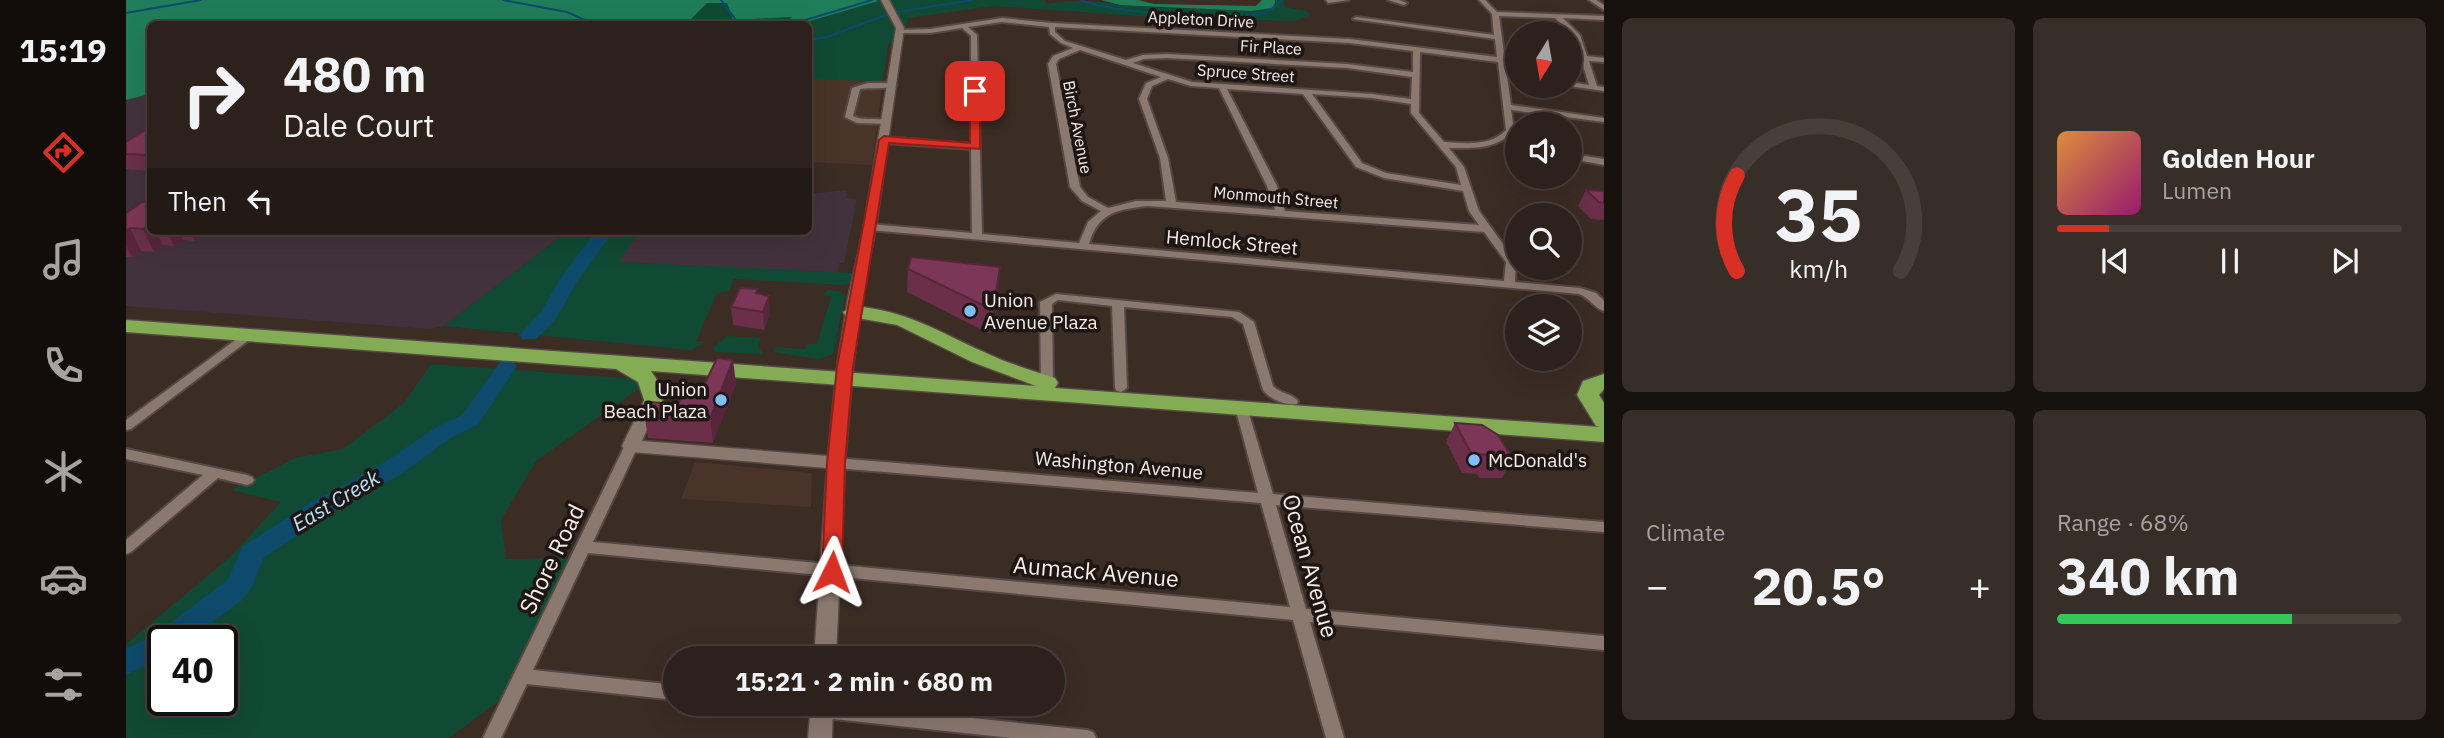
<!DOCTYPE html>
<html lang="en">
<head>
<meta charset="utf-8">
<style>
	body { margin:0; font-family:"IBM Plex Sans",sans-serif; background:#382e28; color:#f1f3f6; height:100vh; display:flex; flex-direction:column; font-size:26px; white-space:nowrap }
	* { box-sizing:border-box; margin:0 }
	p { font-size:23px; color:#a6a3a3 }
	.icon { flex:none; width:38px; height:38px; fill:none; stroke:currentColor; stroke-width:2; stroke-linecap:round; stroke-linejoin:round }
	.map { position:relative; flex:1; overflow:hidden }
	.side { display:flex; flex-direction:column; gap:18px; padding:18px; background:#18120f; width:840px }
	.side>* { flex:none }
	.top-card { position:absolute; left:21px; top:21px; width:665px; height:214px; border-radius:10px; box-shadow:0 7px 28px #0002,0 0 0 2px #483e3a; background:#2c211b; color:#f1f3f6; overflow:hidden }
	.needle { width:46px; rotate:191deg }
	.fabs { position:absolute; left:1379px; top:21px; display:grid; gap:14px }
	.fabs a { display:grid; place-items:center; width:77px; height:77px; border-radius:50%; background:#2c211b; box-shadow:0 7px 28px #0002,0 0 0 2px #483e3a; font-size:35px }
	.speed { position:absolute; left:21px; top:625px; display:flex; gap:14px; font-size:35px; font-weight:700; text-align:center }
	.speed>* { display:grid; place-content:center; width:91px; height:91px; border-radius:50%; background:#2c211b; box-shadow:0 7px 28px #0002,0 0 0 2px #483e3a; line-height:1 }
	.speed .limit { border:4px solid #111; border-radius:10px; background:#fff; color:#111 }
	.pin { position:absolute; display:grid; place-items:center; width:60px; height:60px; color:#fff; margin:-30px; border-radius:14px; box-shadow:0 4px 10px #0006 }
	.me { position:absolute; width:77px; margin:-38px; rotate:3deg; stroke-linejoin:round; filter:drop-shadow(0 0 5px #0008) }
	.turn { display:flex; align-items:center; gap:24px; height:147px; padding:0 21px; font-size:32px }
	.turn .icon { width:91px; height:91px; stroke-width:2.5 }
	.turn b { display:block; font-size:49px; line-height:60px }
	.then { display:flex; align-items:center; height:66px; padding:0 21px; background:#0003; gap:14px; font-size:26px }
	.big { font-size:52px; font-weight:700; line-height:1.1 }
	.side .tile { flex:1; display:flex; flex-direction:column; justify-content:center; gap:10px; min-width:0; padding:0 24px; border-radius:10px; background:#382e28 }
	.side .dial { align-items:center; gap:0 }
	.dial svg { height:182px; overflow:visible; fill:none; stroke:#483e3a; stroke-width:7; stroke-linecap:round; text-anchor:middle }
	.dial text { fill:#f1f3f6; stroke:none }
	.song { display:flex; align-items:center; gap:21px }
	.cover { width:84px; height:84px; border-radius:10px; background:linear-gradient(135deg,hsl(30 70% 55%),hsl(320 70% 35%)) }
	.played { height:7px; border-radius:4px; background:linear-gradient(90deg,#d93025 15%,#483e3a 15%) }
	.keys { display:flex; justify-content:space-around; direction:ltr }
	.heat { display:flex; justify-content:space-between; align-items:center; font-size:38px; direction:ltr }
	.charge { height:10px; border-radius:5px; background:linear-gradient(90deg,#34c759 68%,#483e3a 0) }
	.side .tiles { flex:1; display:grid; gap:18px; grid-template-columns:repeat(2,1fr) }
	.trip { position:absolute; left:537px; top:646px; width:402px; height:70px; border-radius:35px; background:#2c211b; box-shadow:0 7px 28px #0002,0 0 0 2px #483e3a; font-weight:700; line-height:70px; text-align:center }
	main { display:flex; flex:1; min-height:0 }
	.tab-bar { display:flex; flex-direction:column; width:126px; justify-content:space-around; align-items:center; background:#120d0b; color:#a6a3a3 }
	.tab-bar .icon { width:49px; height:49px }
	.tab-bar .selected { color:#d93025 }
	.tab-bar b { font-size:32px; color:#f1f3f6 }
	.map>svg:first-child { display:block }
</style>
</head>
<body>
<main>
<nav class="tab-bar">
<b>15:19</b>
<svg class="icon selected" aria-label="directions" viewBox="0 0 24 24"><path d="M12 3l9 9-9 9-9-9zM9 14v-3h6M13 9l2 2-2 2"/></svg>
<svg class="icon" aria-label="music" viewBox="0 0 24 24"><path d="M9 18V5l10-2v13"/><circle cx="6" cy="18" r="3"/><circle cx="16" cy="16" r="3"/></svg>
<svg class="icon" aria-label="phone" viewBox="0 0 24 24"><path d="M5 4h4l2 5-3 2q2 4 5 5l2-3 5 2v4C11 20 4 13 5 4z"/></svg>
<svg class="icon" aria-label="climate" viewBox="0 0 24 24"><path d="M12 3v18M4 7l16 10M4 17L20 7"/></svg>
<svg class="icon" aria-label="car" viewBox="0 0 24 24"><path d="M5 17H2v-5l4-1 3-4h7l3 4 3 1v5h-3M9 17h6M6 11h13"/><circle cx="7" cy="17" r="2"/><circle cx="17" cy="17" r="2"/></svg>
<svg class="icon" aria-label="filters" viewBox="0 0 24 24"><path d="M4 7h16M4 17h16"/><circle cx="9" cy="7" r="2"/><circle cx="15" cy="17" r="2"/></svg>
</nav>
<div class="map">
<svg width="1478" height="738" viewBox="0 0 1478 738">
	<rect width="100%" height="100%" fill="#3b2c24"/>
	<path fill="#4a3429" d="M682,43H762L746,165L683,162Z
		M569,462L686,473L685,507L555,499Z"/>
	<path fill="#42323d" d="M24,94V231H442L318,326L304,329L0,306V100Z
		M721,190L720,198L731,199L718,263H713L711,274L492,262L513,231H682L683,194Z"/>
	<path fill="#114a34" fill-rule="evenodd" d="M750,0H918L921,4C942,0 969,0 994,5L1125,11L1149,3V0H1158L1159,7L1180,11L1185,15L1167,21L1040,18L867,6L783,18L772,44H762L757,79L750,81L683,79L682,24H674Z
		M581,3H601L608,20L668,17L657,24H560Z
		M442,231H513L493,262L727,273L724,283L717,285L608,279L603,291L591,293L570,341L580,342L565,350L318,326Z
		M701,290L713,291L719,295L707,354L693,359L652,353L648,350L651,347L678,349L682,344H691L705,297L697,295Z
		M601,336L635,338L632,346L637,354L589,352L587,348Z
		M305,364L525,380L410,461L375,520L380,559L449,558L390,688L323,738H0V644L103,558L155,502L106,490L169,458L217,449L278,403ZM37,640H96V700H37Z"/>
	<path fill="#207d5a" d="M0,0H750L752,1L674,24H657L666,17L607,20L601,3H581L560,24H24V94L0,100Z
		M975,0H1012L1028,4L1130,6L1136,0H1149V3L1146,8L1125,11L994,5Z"/>
	<g fill="none" stroke-linecap="round" stroke-linejoin="round">
		<path stroke="#0d4a6c" stroke-width="2" d="M377,0L441,12L468,24
			M595,0L613,24
			M954,0C990,13 1095,21 1133,14C1143,12 1150,7 1156,0
			M0,13L75,0
			M114,24H174
			M666,24L746,0
			M682,40L701,37L765,13L846,0"/>
		<path fill="#0d4a6c" fill-rule="evenodd" d="M470,231H488L452,280L430,319L410,339H396L393,335L415,312L434,279Z
			M381,360L388,362L391,366L352,425L328,436L275,474L197,518L145,553L137,559L127,585L115,601L62,640H37V657L0,675V649L31,633L95,585L102,579L117,546L179,506L259,462L312,426L336,415L374,362Z"/>
		<defs>
			<path id="street" d="M1200,0H1223L1202,3Z
				M1262,0H1273L1281,3L1278,5Z
				M1353,0H1359L1371,12L1478,16V20L1437,18L1454,35L1461,56L1478,58V62L1463,61L1471,86L1478,87V91L1442,86H1444V82L1463,85L1448,36L1429,18L1373,16L1385,105L1478,118V122L1385,110L1388,130C1372,150 1346,148 1323,148L1338,167L1353,211L1390,262L1389,282L1454,288L1470,293L1478,301V311C1468,308 1464,298 1453,294L744,230L739,227L744,224L846,233L845,149L758,143L754,140L758,137L845,144V36L836,28L804,33H773L771,32V30L804,29L876,18L926,23L1223,39L1371,57L1369,39L1227,19L1230,17L1368,35L1366,14ZM876,22L923,27L924,34L935,43L947,48L927,56L922,64L944,187L956,201L975,211L962,222L953,243L856,234L851,35L842,27ZM929,27L1223,43L1287,51V72L1221,64L1041,54L1017,55L1000,60L939,41L929,32ZM954,50L1035,77L1020,83L1013,99L1034,158L1040,201H1010L982,208L962,197L954,187L930,64L933,59ZM1294,52L1372,62L1380,130C1364,147 1339,143 1318,142L1293,113ZM1041,58L1221,68L1286,77L1285,99L1246,94L1066,82L1007,63L1018,59ZM1042,79L1065,86L1093,88L1141,186L1149,210L1050,202L1042,158L1021,99L1026,86ZM1101,89L1177,94L1230,167L1258,178L1337,191L1343,211L1353,225L1159,211L1151,186ZM1186,94L1246,98L1285,104V113L1330,167L1335,185L1260,173L1236,163ZM1022,206L1358,232L1380,262L1378,281L963,244C972,212 993,209 1022,206Z
				M1463,0H1470L1478,5V10Z
				M742,83H766L770,85C760,90 745,87 734,89L727,116C739,122 753,116 764,122L763,124L731,123L719,117L726,88Z
				M1459,156L1478,159V165L1456,161V157Z
				M930,294L1113,312L1128,322L1147,386C1154,394 1166,393 1172,401L1171,404C1159,406 1144,399 1137,390L1117,324L1106,317L998,307L1001,388L995,392L991,391L989,388L986,306L932,300L926,304L927,383L921,387L917,386L915,383L914,302Z
				M123,331L127,333L129,335L127,337L5,429L0,430V420L119,333Z
				M1115,403L1121,407L1147,494L1478,522V532L1150,505L1180,609L1478,636V650L1184,622L1218,738H1200L1167,620L462,553L407,670L550,685V700L401,684L375,738H357L500,443H510L512,446L467,542L1164,607L1135,503L710,468L705,466L703,463L705,460L710,458L1132,493L1109,407Z
				M0,449L121,475L126,477L128,480L126,483L121,485L92,478L5,552L0,554V540L77,475L0,459Z
				M633,704H710L961,730L967,732L970,738H885L642,712L636,709Z"/>
			<path id="secondary" d="M755,0H763L778,28L750,227L736,298L727,367L719,463L710,658H688L701,468L505,452L499,450L496,446L519,398L527,393L535,398L516,441L702,456L711,367L722,298L738,227L770,28Z
				M685,704H707L706,738H682Z"/>
			<path id="highway" d="M727,306C783,311 808,330 858,352C880,363 905,370 929,378L932,383L929,388L1474,427L1470,426L1451,395L1457,381L1478,374V389L1473,395L1478,403V442L525,371L535,386L538,398L535,403H519L512,382L490,369L0,332V320L910,386L846,362L771,325L720,316L717,312Z"/>
		</defs>
		<use href="#street" stroke="#564842" stroke-width="4"/>
		<use href="#secondary" stroke="#564842" stroke-width="3"/>
		<use href="#highway" stroke="#564842" stroke-width="3"/>
		<use href="#street" fill="#8b7970" fill-rule="evenodd"/>
		<use href="#secondary" fill="#8b7970" fill-rule="evenodd"/>
		<use href="#highway" fill="#83ac55" fill-rule="evenodd"/>
	</g>
	<path fill="#6b2f4a" d="M24,127V171L0,169V142Z
		M1460,190L1478,191V220L1465,219L1452,206Z
		M0,213L24,231H82L69,241L57,240L48,246L37,245L28,252L15,251L6,257H0Z
		M874,267L872,290L864,334L781,292L782,269Z
		M632,293L644,314L638,330L607,325L605,307Z
		M610,384L587,443L522,438L518,412L552,404L575,392Z
		M1329,423L1386,458L1376,478H1353L1351,474L1336,473L1320,442Z"/>
	<path fill="#57263c" d="M24,224V231H30L37,245L28,252L17,229Z
		M4,228L15,251L6,257L0,246V231Z
		M41,231H53L57,240L48,246Z
		M65,231H82L69,241Z
		M874,267L872,290L864,334L867,310Z
		M643,296L644,314L638,330L637,312Z
		M607,360L610,384L587,443L584,418Z"/>
	<path fill="#7c3756" stroke="#57263c" stroke-width="2" d="M24,127V155L0,154V142Z
		M1460,190L1478,191V203L1473,202Z
		M16,202H24V224L17,229L4,228L0,231V213Z
		M785,257L874,267L867,310L782,269Z
		M614,288L632,289L630,293L643,296L637,312L605,307Z
		M591,358L607,360L584,418L518,412L523,402L552,404L558,391L575,392Z
		M1329,423L1356,425L1372,435L1386,458L1363,459L1360,455L1345,453Z"/>
	<path fill="#d93025" stroke="#8d1f18" stroke-width="2" d="M849,88L854,91V149L763,143L727,367L719,463L716,572L713,577L706,580L699,577L696,572L701,463L711,367L753,140L758,136L844,143V91Z"/>
	<g fill="#80bdfa" stroke="#1d1613" stroke-width="2.5">
		<circle cx="844" cy="311" r="7"/>
		<circle cx="595" cy="400" r="7"/>
		<circle cx="1348" cy="460" r="7"/>
	</g>
	<g text-anchor="middle" stroke-width="7" stroke-linejoin="round" paint-order="stroke">
		<g font-size="16" fill="#f9eee9" stroke="#1d1613">
			<text transform="translate(1075 19) rotate(3)" y="6">Appleton Drive</text>
			<text transform="translate(1145 47) rotate(3)" y="6">Fir Place</text>
			<text transform="translate(1120 73) rotate(4)" y="6">Spruce Street</text>
			<text transform="translate(952 127) rotate(79)" y="6">Birch Avenue</text>
			<text transform="translate(1150 197) rotate(5)" y="6">Monmouth Street</text>
		</g>
		<g font-size="19" fill="#f9eee9" stroke="#1d1613">
			<text transform="translate(1106 242) rotate(5)" y="7">Hemlock Street</text>
			<text transform="translate(993 465) rotate(5)" y="7">Washington Avenue</text>
		</g>
		<g font-size="19" fill="#f9eee9" stroke="#1d1613" text-anchor="start">
			<text x="858" y="307">Union<tspan x="858" dy="22">Avenue Plaza</tspan></text>
			<text x="581" y="396" text-anchor="end">Union<tspan x="581" dy="22">Beach Plaza</tspan></text>
			<text x="1362" y="467">McDonald's</text>
		</g>
		<g font-size="21" font-style="italic" fill="#bee2fd" stroke="#1d1613">
			<text transform="translate(210 501) rotate(-31)" y="7">East Creek</text>
		</g>
		<g font-size="23" fill="#f9eee9" stroke="#1d1613">
			<text transform="translate(426 559) rotate(-64)" y="8">Shore Road</text>
			<text transform="translate(1184 566) rotate(74)" y="8">Ocean Avenue</text>
			<text transform="translate(970 572) rotate(5)" y="8">Aumack Avenue</text>
		</g>
	</g>
</svg>
<div class="fabs">
<a><svg class="needle" viewBox="-14 -14 28 28"><path d="M0-13l5 13h-10z" fill="#e53935"/><path d="M0 13l5-13h-10z" fill="#a6a3a3"/></svg></a>
<a><svg class="icon" aria-label="sound" viewBox="0 0 24 24"><path d="M4 9h4l5-4v14l-5-4H4zM17 9q2 3 0 6"/></svg></a>
<a><svg class="icon" aria-label="search" viewBox="0 0 24 24"><circle cx="10" cy="10" r="6"/><path d="M15 15l6 6"/></svg></a>
<a><svg class="icon" aria-label="layers" viewBox="0 0 24 24"><path d="M12 4l9 5-9 5-9-5zM3 14l9 5 9-5"/></svg></a>
</div>
<div class="speed"><div class="limit">40</div></div>
<div class="pin" style="left:849px;top:91px;background:#d93025"><svg class="icon" aria-label="arrive" viewBox="0 0 24 24"><path d="M6 21V4h12l-3 4 3 4H6"/></svg></div>
<svg class="me" style="left:706px;top:572px" viewBox="-20 -20 40 40"><path d="M0-17L14 15 0 8-14 15z" fill="#d93025" stroke="#fff" stroke-width="4"/></svg>
<div class="trip">15:21 · 2 min · 680 m</div>
<div class="top-card">
<div class="turn"><svg class="icon" aria-label="right" viewBox="0 0 24 24"><path d="M7 20v-9h11M14 6l5 5-5 5"/></svg><div><b>480 m</b>Dale Court</div></div>
<div class="then">Then<svg class="icon" aria-label="left" viewBox="0 0 24 24"><path d="M17 20v-9H6M10 6l-5 5 5 5"/></svg></div>
</div>
</div>
<section class="side">
<div class="tiles">
<div class="tile dial"><svg viewBox="0 0 100 80">
<path d="M14 69A42 42 0 1 1 86 69"/>
<path d="M14 69A42 42 0 0 1 14 27" stroke="#d93025"/>
<text x="50" y="56" font-size="32" font-weight="700">35</text>
<text x="50" y="72" font-size="11">km/h</text>
</svg></div>
<div class="tile">
<div class="song"><i class="cover"></i><div><b>Golden Hour</b><p>Lumen</p></div></div>
<div class="played"></div>
<div class="keys"><svg class="icon" aria-label="previous" viewBox="0 0 24 24"><path d="M18 5L8 12l10 7zM5 5v14"/></svg><svg class="icon" aria-label="pause" viewBox="0 0 24 24"><path d="M8 5v14M16 5v14"/></svg><svg class="icon" aria-label="next" viewBox="0 0 24 24"><path d="M6 5l10 7-10 7zM19 5v14"/></svg></div>
</div>
<div class="tile"><p>Climate</p>
<div class="heat"><a>−</a><b class="big">20.5°</b><a>+</a></div>
</div>
<div class="tile"><p>Range · 68%</p><b class="big">340 km</b><div class="charge"></div></div>
</div>
</section>
</main>
</body>
</html>
